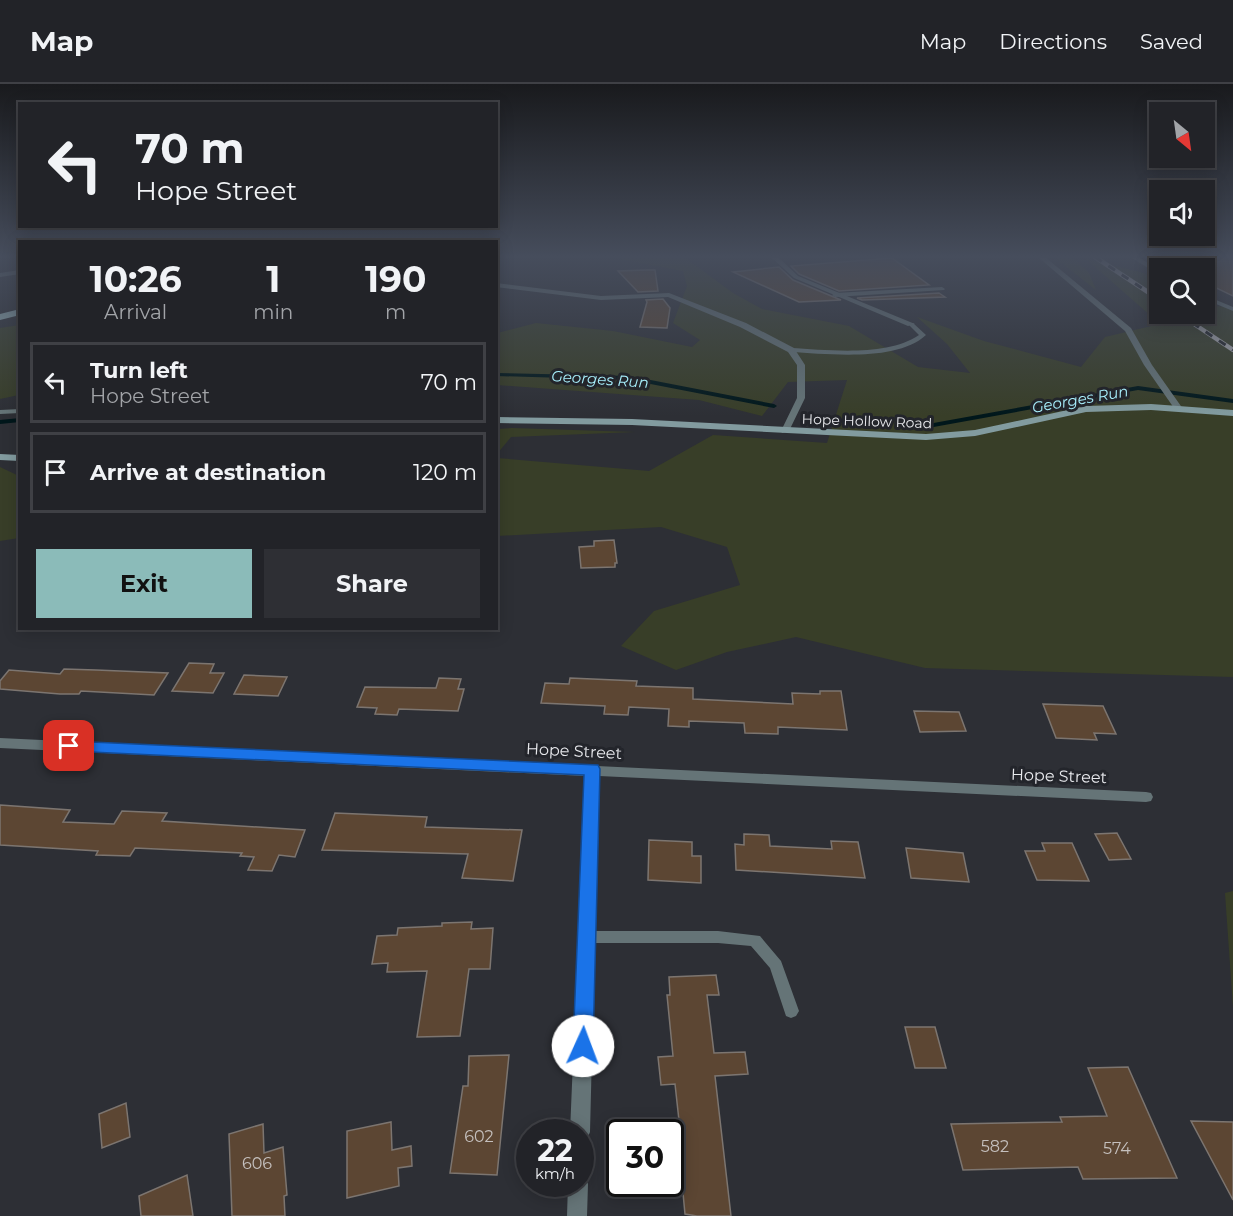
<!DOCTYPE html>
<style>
body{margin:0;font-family:Montserrat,sans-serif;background:#2e2f34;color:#f1f3f6;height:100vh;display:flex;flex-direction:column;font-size:22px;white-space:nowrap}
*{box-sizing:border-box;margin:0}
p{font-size:20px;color:#a2a4a8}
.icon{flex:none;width:33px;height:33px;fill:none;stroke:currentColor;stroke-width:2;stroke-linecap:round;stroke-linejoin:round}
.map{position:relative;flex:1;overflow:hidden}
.sheet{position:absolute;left:18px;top:156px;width:480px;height:390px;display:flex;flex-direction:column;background:#222328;border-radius:0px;box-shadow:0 3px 15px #0003,0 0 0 2px #3f4045}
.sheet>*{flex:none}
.banner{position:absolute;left:18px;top:18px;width:480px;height:126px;border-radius:0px;box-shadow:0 3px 15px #0003,0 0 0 2px #3f4045;background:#222328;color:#f1f3f6;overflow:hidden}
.needle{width:39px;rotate:151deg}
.fabs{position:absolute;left:1149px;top:18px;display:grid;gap:12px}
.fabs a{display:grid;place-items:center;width:66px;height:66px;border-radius:0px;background:#222328;box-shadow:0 3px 15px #0003,0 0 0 2px #3f4045;font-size:30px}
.speed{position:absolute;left:516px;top:1035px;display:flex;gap:12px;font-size:30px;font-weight:700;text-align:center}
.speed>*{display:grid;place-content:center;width:78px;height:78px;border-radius:50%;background:#222328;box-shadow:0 3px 15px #0003,0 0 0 2px #3f4045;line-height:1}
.speed small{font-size:15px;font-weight:400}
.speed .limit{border:3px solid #111;border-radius:9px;background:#fff;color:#111}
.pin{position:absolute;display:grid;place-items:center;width:51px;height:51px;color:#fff;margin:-26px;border-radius:12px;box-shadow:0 3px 9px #0006}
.me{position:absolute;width:66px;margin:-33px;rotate:2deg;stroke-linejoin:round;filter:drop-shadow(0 0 4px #0008)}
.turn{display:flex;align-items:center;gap:21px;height:126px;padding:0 18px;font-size:27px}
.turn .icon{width:78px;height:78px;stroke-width:2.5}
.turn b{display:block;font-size:42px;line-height:51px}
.eta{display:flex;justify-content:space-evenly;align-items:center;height:102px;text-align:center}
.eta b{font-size:36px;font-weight:700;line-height:42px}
.cta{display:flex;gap:12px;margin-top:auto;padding:12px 18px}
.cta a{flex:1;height:69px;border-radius:0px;background:#8bbbb9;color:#111;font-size:24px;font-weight:700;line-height:69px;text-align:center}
.cta a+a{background:#2e2f34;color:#f1f3f6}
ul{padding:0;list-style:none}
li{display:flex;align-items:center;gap:18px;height:81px;margin:0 12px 9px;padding:0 6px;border:3px solid #3f4045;border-radius:0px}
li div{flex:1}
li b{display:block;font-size:22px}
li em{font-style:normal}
header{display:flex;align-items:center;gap:36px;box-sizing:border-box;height:84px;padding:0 30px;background:#222328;border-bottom:2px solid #3f4045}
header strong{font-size:28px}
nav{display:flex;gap:33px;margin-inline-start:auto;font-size:21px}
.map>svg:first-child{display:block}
.green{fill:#383e28}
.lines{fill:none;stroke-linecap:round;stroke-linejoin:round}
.stream{fill:#00171b;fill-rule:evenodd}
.building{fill:#5c4633;stroke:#7c7570;stroke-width:1.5}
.service{fill:#657477;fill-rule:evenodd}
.minor{fill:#657477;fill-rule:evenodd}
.secondary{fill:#829b9f;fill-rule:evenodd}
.primary{fill:#99b9be;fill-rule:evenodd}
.rail-casing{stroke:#a9aaaf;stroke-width:4.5}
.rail{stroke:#23252b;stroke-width:3;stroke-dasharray:8;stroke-linecap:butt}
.route{fill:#1a73e8;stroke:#114b97;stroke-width:1.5}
.labels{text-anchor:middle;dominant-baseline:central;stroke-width:6;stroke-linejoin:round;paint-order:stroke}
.far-street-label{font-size:14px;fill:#e8e9ed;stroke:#23252b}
.far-water-label{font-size:15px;font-style:italic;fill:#a7eefb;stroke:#23252b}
.street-label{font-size:16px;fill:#e8e9ed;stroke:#23252b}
.near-number-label{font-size:16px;fill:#c5c0be}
</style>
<header>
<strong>Map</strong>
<nav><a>Map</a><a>Directions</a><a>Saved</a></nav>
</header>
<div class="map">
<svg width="1233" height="1132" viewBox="0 0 1233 1132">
<rect width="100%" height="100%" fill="#2d2f35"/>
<g class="green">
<polygon points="609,173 684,173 733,209 762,225 849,242 918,283 970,289 947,260 917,233 984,257 1081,283 1105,253 1160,240 1086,175 1144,189 1159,197 1160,230 1204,230 1205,219 1211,222 1233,223 1233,593 925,584 796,553 727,568 676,586 621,562 654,527 740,501 727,463 661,443 497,452 497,374 649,387 713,351 827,359 847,296 788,298 762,332 699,316 497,301 497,249 536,239 613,247 692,263 700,256 673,239 687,202 683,187"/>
<polygon points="1054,173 1072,173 1089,189 1096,206"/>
<polygon points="19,241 19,311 0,315 0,244"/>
<polygon points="512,344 635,348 511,353 497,370 497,345"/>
<polygon points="0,383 19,392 19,454 0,457"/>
<polygon points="1233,807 1233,924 1225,809"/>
</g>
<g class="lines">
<g class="stream">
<polygon points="496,289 630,292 774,320 777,322 774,324 630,296 496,292"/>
<polygon points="1138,302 1233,315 1233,319 1138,306 928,344 925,342 928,340"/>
<polygon points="20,334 20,338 0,340 0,336"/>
</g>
</g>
<g class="building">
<polygon points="1204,173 1233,173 1233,212 1204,198"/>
<polygon points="892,174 929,201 839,207 799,190 791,182"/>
<polygon points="779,183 793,196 841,216 799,218 733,188"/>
<polygon points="647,186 655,186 658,207 638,208 618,187"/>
<polygon points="939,209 945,213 862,216 857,214"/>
<polygon points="663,215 670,224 667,244 640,243 647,218 646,216"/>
<polygon points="614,456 617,479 615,479 615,483 581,484 579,463 594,462 594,457"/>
<polygon points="189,579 214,580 210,589 224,589 213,609 172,607"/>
<polygon points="64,585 96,586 168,589 154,611 81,607 79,610 60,610 0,605 0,597 9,586 60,590"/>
<polygon points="244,591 287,593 278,612 234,610"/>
<polygon points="439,594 461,595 458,605 464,605 458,627 399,625 397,631 375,630 377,624 357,623 365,603 436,604"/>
<polygon points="570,594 637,597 636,602 693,604 693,615 793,620 792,609 820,610 820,607 841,607 847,646 778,643 778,650 745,649 744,639 689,637 689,643 668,642 669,625 629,623 628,631 604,630 605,622 541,619 545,599 569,600"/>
<polygon points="1043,620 1103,622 1116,650 1094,649 1097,656 1056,654"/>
<polygon points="914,627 959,628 966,647 920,648"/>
<polygon points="0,721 70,726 63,738 114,740 122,727 167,729 162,737 305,746 295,773 279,771 272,787 248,786 254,773 240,772 242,769 135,764 130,772 96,771 98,767 0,761"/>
<polygon points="335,729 427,733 425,743 522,746 513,797 462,794 468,770 322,766"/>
<polygon points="1117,749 1131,775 1109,776 1095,750"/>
<polygon points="744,750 769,751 770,762 832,765 831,757 858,758 865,794 736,786 735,760 744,761"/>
<polygon points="649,756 692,758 692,772 701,772 701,799 648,796"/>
<polygon points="1042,759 1072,759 1089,797 1037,796 1025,767 1045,767"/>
<polygon points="906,764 963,769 969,798 911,794"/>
<polygon points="472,838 471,845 493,844 490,885 469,885 460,952 417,953 427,887 387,888 388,879 372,880 377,852 397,851 398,844 442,842 442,839"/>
<polygon points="716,891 719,911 707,911 714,969 745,968 748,990 715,992 731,1132 697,1132 685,1130 683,1109 670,1110 670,1083 681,1083 679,1064 682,1064 675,1000 661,1001 658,973 673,972 667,911 670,911 669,893"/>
<polygon points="905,943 935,943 946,984 915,984"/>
<polygon points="509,971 497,1091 450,1089 463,1002 468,1002 469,972"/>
<polygon points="1128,983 1177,1094 1083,1095 1078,1083 963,1086 951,1040 1062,1038 1060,1033 1107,1032 1088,984"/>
<polygon points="126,1019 130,1053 102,1064 99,1030"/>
<polygon points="1191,1037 1233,1038 1233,1116"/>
<polygon points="391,1038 392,1066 411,1062 412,1082 398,1084 399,1102 347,1114 347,1047"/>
<polygon points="263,1040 264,1069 283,1063 287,1111 284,1112 285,1132 232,1132 229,1050"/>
<polygon points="187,1091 193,1132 141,1132 139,1112"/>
</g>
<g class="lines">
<g class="service">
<polygon points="1130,173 1137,173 1160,186 1160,191"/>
<polygon points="942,203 945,205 944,206 835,213 832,211 835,209"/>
<polygon points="1204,211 1233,223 1233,227 1204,215"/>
<path d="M909 239H913L926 251C897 278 829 270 791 268L788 266 791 264C829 266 887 273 919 251L909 241Z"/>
<polygon points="20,325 20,329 0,330 0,326"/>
<polygon points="586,847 718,847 760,852 781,877 799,927 796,932 791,934 786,932 770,884 751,862 718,859 586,859 581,857 579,853 581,849"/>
</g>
<g class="minor">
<polygon points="771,173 778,173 798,192 915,240 908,242 794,194"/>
<polygon points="1038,173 1045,173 1131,244 1152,281 1183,325 1182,327 1176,327 1144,281 1125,247"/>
<polygon points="20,186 20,190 0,193 0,189"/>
<polygon points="496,199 601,212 669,209 746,239 794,264 805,281 805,314 789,347 782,349 781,347 797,314 797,281 788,268 740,243 668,213 601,216 496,203"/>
<polygon points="0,654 587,682 592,680 597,682 1146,708 1151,709 1153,713 1151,717 1146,718 599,692 590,1048 587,1055 580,1057 580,1048 570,1048 585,692 0,664"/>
<polygon points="580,1091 585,1093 588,1100 587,1132 567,1132 568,1100 580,1100"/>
</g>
<g class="secondary">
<polygon points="1151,320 1233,326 1233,332 1151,326 1086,328 975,352 926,356 632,341 496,339 496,333 632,335 926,350 975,346 1086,322"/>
<polygon points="0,370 20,371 20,377 0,376"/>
</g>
<polygon class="primary" points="20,225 20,231 0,236 0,230"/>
<defs>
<g id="rail">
<polyline points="1095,173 1160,216"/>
<polyline points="1179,230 1233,266"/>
</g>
</defs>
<use href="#rail" class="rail-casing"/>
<use href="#rail" class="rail"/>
</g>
<linearGradient id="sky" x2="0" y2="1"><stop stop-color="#191a1d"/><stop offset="0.52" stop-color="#464d5c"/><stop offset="1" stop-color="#464d5c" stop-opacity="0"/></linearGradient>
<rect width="1233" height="332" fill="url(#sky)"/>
<polygon class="route" points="69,657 598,681 600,685 593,962 590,968 583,971 576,968 573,962 584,691 69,667 64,666 61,662 64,658"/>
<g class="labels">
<g class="far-street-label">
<text transform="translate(867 337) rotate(2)">Hope Hollow Road</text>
</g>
<g class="far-water-label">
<text transform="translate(600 295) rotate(4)">Georges Run</text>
<text transform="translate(1080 315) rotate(-10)">Georges Run</text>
</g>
<g class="street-label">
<text transform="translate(574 667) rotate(3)">Hope Street</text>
<text transform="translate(1059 692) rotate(2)">Hope Street</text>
</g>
<g class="near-number-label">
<text x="479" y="1052">602</text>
<text x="995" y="1062">582</text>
<text x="1117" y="1064">574</text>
<text x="257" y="1079">606</text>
</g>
</g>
</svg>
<div class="fabs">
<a><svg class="needle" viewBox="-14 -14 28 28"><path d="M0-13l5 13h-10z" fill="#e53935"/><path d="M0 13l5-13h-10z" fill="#a2a4a8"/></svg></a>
<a><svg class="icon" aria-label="sound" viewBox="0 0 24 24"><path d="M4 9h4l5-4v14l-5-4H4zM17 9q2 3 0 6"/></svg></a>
<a><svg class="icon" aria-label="search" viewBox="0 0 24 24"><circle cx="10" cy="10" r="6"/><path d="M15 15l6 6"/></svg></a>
</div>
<div class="speed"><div>22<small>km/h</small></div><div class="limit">30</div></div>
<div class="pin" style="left:69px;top:662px;background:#d93025"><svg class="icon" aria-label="arrive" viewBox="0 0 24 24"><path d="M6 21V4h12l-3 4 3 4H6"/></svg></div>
<svg class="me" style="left:583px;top:962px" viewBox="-20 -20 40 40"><circle r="19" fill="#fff"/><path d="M0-13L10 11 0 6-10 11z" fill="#1a73e8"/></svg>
<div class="banner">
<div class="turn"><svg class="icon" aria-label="left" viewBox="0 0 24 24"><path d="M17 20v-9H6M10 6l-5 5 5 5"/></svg><div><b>70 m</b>Hope Street</div></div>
</div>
<section class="sheet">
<div class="eta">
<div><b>10:26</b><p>Arrival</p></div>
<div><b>1</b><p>min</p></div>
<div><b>190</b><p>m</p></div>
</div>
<ul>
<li><svg class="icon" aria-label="left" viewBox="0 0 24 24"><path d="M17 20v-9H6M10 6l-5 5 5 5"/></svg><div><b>Turn left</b><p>Hope Street</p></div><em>70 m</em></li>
<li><svg class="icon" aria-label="arrive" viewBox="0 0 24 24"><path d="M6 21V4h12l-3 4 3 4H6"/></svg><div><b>Arrive at destination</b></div><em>120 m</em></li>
</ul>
<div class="cta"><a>Exit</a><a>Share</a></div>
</section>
</div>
